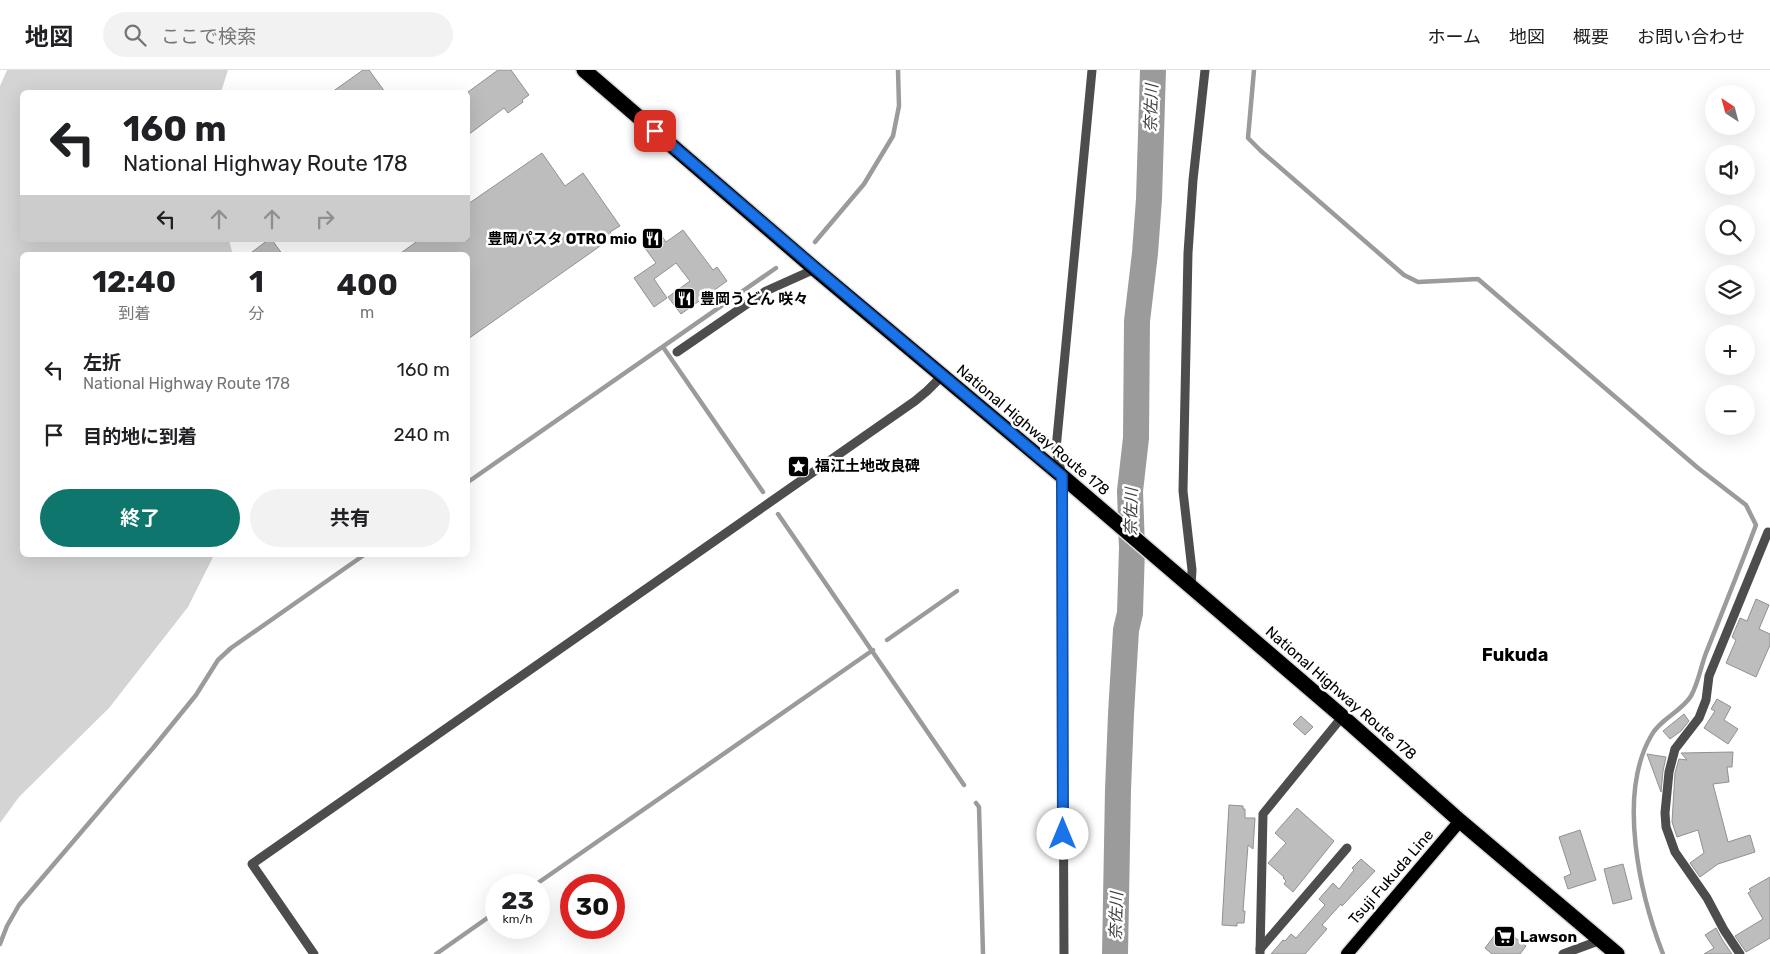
<!DOCTYPE html>
<html lang="ja">
<meta charset="utf-8">
<style>
body{margin:0;font-family:Rubik,"Noto Sans JP",sans-serif;background:#f2f2f2;color:#202124;height:100vh;display:flex;flex-direction:column;font-size:19px;white-space:nowrap}
*{box-sizing:border-box;margin:0}
p{font-size:16px;color:#757577}
.icon{flex:none;width:28px;height:28px;fill:none;stroke:currentColor;stroke-width:2;stroke-linecap:round;stroke-linejoin:round}
.map{position:relative;flex:1;overflow:hidden}
.panel{position:absolute;left:20px;top:182px;width:450px;height:305px;display:flex;flex-direction:column;background:#fff;border-radius:8px;box-shadow:0 5px 20px #0002}
.panel>*{flex:none}
.guide{position:absolute;left:20px;top:20px;width:450px;height:152px;border-radius:8px;box-shadow:0 5px 20px #0002;background:#fff;color:#202124;overflow:hidden}
.needle{width:32px;rotate:324deg}
.tools{position:absolute;left:1705px;top:15px;display:grid;gap:10px}
.tools a{display:grid;place-items:center;width:50px;height:50px;border-radius:50%;background:#fff;box-shadow:0 5px 20px #0002;font-size:25px}
.speed{position:absolute;left:485px;top:804px;display:flex;gap:10px;font-size:25px;font-weight:700;text-align:center}
.speed>*{display:grid;place-content:center;width:65px;height:65px;border-radius:50%;background:#fff;box-shadow:0 5px 20px #0002;line-height:1}
.speed small{font-size:12px;font-weight:400}
.speed .limit{border:8px solid #d22;background:#fff;color:#111}
.pin{position:absolute;display:grid;place-items:center;width:42px;height:42px;color:#fff;margin:-21px;border-radius:10px;box-shadow:0 2px 8px #0006}
.me{position:absolute;width:55px;margin:-28px;rotate:0deg;stroke-linejoin:round;filter:drop-shadow(0 0 4px #0008)}
.turn{display:flex;align-items:center;gap:18px;height:105px;padding:0 20px;font-size:22px}
.turn .icon{width:65px;height:65px;stroke-width:2.5}
.turn b{display:block;font-size:35px;line-height:42px}
.lanes{display:flex;align-items:center;height:48px;padding:0 20px;background:#0003;justify-content:center;gap:25px;direction:ltr}
.lanes .off{opacity:.35}
.eta{display:flex;justify-content:space-evenly;align-items:center;height:85px;text-align:center}
.eta b{font-size:30px;font-weight:700;line-height:35px}
.primary-button{display:flex;gap:10px;margin-top:auto;padding:10px 20px}
.primary-button a{flex:1;height:58px;border-radius:30px;background:#0f766e;color:#fff;font-size:20px;font-weight:700;line-height:58px;text-align:center}
.primary-button a+a{background:#f2f2f2;color:#202124}
ul{padding:0;list-style:none}
li{display:flex;align-items:center;gap:15px;height:65px;padding:0 20px}
li div{flex:1}
li b{display:block;font-size:19px}
li em{font-style:normal}
header{display:flex;align-items:center;gap:30px;box-sizing:border-box;height:70px;padding:0 25px;background:#fff;border-bottom:1px solid #e0e0e0}
header strong{font-size:24px}
nav{display:flex;gap:28px;margin-inline-start:auto;font-size:18px}
.search{width:350px;height:45px;background:#f2f2f2;display:flex;align-items:center;gap:12px;box-sizing:border-box;padding:0 18px;border-radius:28px;color:#757577;font-size:19px}
.map>svg:first-child{display:block}
.green{fill:#d4d4d4}
.lines{fill:none;stroke-linecap:round;stroke-linejoin:round}
.stream{stroke:#9b9b9b;stroke-width:4.5}
.river{stroke:#9b9b9b;stroke-width:26}
.building{fill:#bdbdbd;stroke:#919191}
.major-casing{stroke:#dbdbdb;stroke-width:15}
.highway-casing{stroke:#dbdbdb;stroke-width:18}
.minor{stroke:#4d4d4d;stroke-width:9}
.major{stroke:#000;stroke-width:12}
.highway{stroke:#000;stroke-width:15}
.route-casing{stroke:#114b97;stroke-width:12}
.route{stroke:#1a73e8;stroke-width:9}
.labels{text-anchor:middle;dominant-baseline:central;stroke-width:5;stroke-linejoin:round;paint-order:stroke}
.poi-label{font-size:15px;font-weight:bold;fill:#000;stroke:#fff;text-anchor:start}
.street-label{font-size:15px;fill:#000;stroke:#fff}
.water-label{font-size:16px;font-style:italic;fill:#3c3c3c;stroke:#fff}
.quarter-label{font-size:18px;font-weight:bold;fill:#000;stroke:#fff}
</style>
<header>
<strong>地図</strong>
<div class="search"><svg class="icon" aria-label="search" viewBox="0 0 24 24"><circle cx="10" cy="10" r="6"/><path d="M15 15l6 6"/></svg>ここで検索</div>
<nav><a>ホーム</a><a>地図</a><a>概要</a><a>お問い合わせ</a></nav>
</header>
<div class="map">
<svg width="1770" height="884" viewBox="0 0 1770 884">
<rect width="100%" height="100%" fill="#fff"/>
<polygon class="green" points="7,0 228,0 221,22 22,22 22,170 229,170 233,185 22,185 22,485 214,485 188,537 109,638 19,727 0,753 0,16"/>
<g class="lines">
<g class="stream">
<path d="M1254 0 1248 68 1261 81 1404 205 1418 212 1478 209 1698 398 1746 435 1756 455C1740 498 1723 540 1706 583 1701 596 1698 614 1691 626 1681 642 1660 649 1651 666 1617 725 1640 825 1663 884"/>
<polyline points="815,172 864,114 893,66 899,36 898,0"/>
<polyline points="663,277 763,422"/>
<polyline points="468,412 776,198"/>
<polyline points="778,444 964,715"/>
<polyline points="887,570 957,521"/>
<polyline points="976,733 979,737 983,884"/>
<polyline points="535,815 873,580"/>
<polyline points="0,874 7,856 19,835 153,678 196,625 218,590 231,578 364,485"/>
<polyline points="436,884 496,842"/>
</g>
<polyline class="river" points="1115,884 1118,720 1121,644 1126,560 1130,543 1132,478 1130,421 1136,368 1137,251 1145,183 1149,129 1153,0"/>
</g>
<g class="building">
<polygon points="363,0 369,0 385,22 332,22"/>
<polygon points="498,0 511,0 529,25 522,30 523,32 508,43 504,38 468,65 468,22"/>
<polygon points="542,83 565,116 583,103 620,156 610,162 613,167 468,269 468,185 398,185 419,170 468,170 468,134"/>
<polygon points="657,159 666,172 683,160 713,200 717,197 727,211 681,244 668,227 690,211 676,193 654,209 667,228 654,237 634,208 656,193 645,178 649,175 644,168"/>
<polygon points="268,170 272,170 283,185 248,185"/>
<polygon points="1756,529 1769,535 1759,559 1770,564 1770,575 1756,607 1726,593 1736,570 1732,567 1740,548 1747,551"/>
<polygon points="1717,629 1731,637 1724,650 1738,659 1728,674 1704,658 1715,641 1711,639"/>
<polygon points="1684,644 1689,651 1681,661 1670,669 1663,661"/>
<polygon points="1301,646 1313,657 1305,665 1293,654"/>
<polygon points="1733,682 1732,697 1727,697 1729,712 1713,714 1728,772 1750,765 1755,782 1718,794 1700,807 1690,793 1704,783 1698,760 1677,767 1672,752 1675,703 1679,689 1687,690 1681,683"/>
<polygon points="1647,684 1666,687 1663,701 1661,722"/>
<polygon points="1229,735 1243,736 1243,739 1245,739 1245,748 1255,748 1253,779 1248,775 1243,841 1245,841 1244,853 1237,853 1237,856 1222,855"/>
<polygon points="1297,738 1334,771 1293,822 1284,814 1286,811 1283,808 1284,807 1268,793 1286,773 1275,763"/>
<polygon points="1580,760 1596,810 1568,819 1564,807 1571,804 1559,767"/>
<polygon points="1361,789 1375,801 1342,836 1341,834 1322,855 1327,859 1305,884 1271,884 1283,870 1285,871 1291,864 1296,868 1325,835 1319,829 1333,813 1339,819 1354,800 1352,798"/>
<polygon points="1623,794 1632,829 1613,834 1604,799"/>
<polygon points="1770,807 1770,868 1746,882 1735,866 1763,849 1748,823 1751,821 1749,819"/>
<polygon points="1501,857 1526,876 1520,884 1492,884 1485,878"/>
<polygon points="1716,858 1723,871 1732,884 1704,884 1714,878 1705,865"/>
</g>
<g class="lines">
<defs>
<polyline id="major" points="1347,884 1460,751"/>
<polyline id="highway" points="584,0 815,199 1062,406 1344,648 1460,751 1617,884"/>
</defs>
<use href="#major" class="major-casing"/>
<use href="#highway" class="highway-casing"/>
<g class="minor">
<polyline points="677,282 766,221 815,199"/>
<polyline points="1191,517 1192,500 1183,421 1188,183 1193,110 1205,0"/>
<polyline points="1260,879 1347,778"/>
<polyline points="314,884 252,794 915,331 927,321 942,306"/>
<polyline points="1064,884 1062,406 1056,379 1092,0"/>
<polyline points="1260,884 1263,744 1342,647"/>
<polyline points="1563,884 1601,870"/>
<polyline points="1740,884 1724,860 1707,828 1675,782 1666,757 1665,743 1669,702 1675,679 1699,648 1706,630 1709,606 1768,462"/>
</g>
<use href="#major" class="major"/>
<use href="#highway" class="highway"/>
</g>
<g class="lines">
<defs>
<polyline id="route" points="655,61 816,199 1062,406 1063,764"/>
</defs>
<use href="#route" class="route-casing"/>
<use href="#route" class="route"/>
</g>
<defs>
<symbol id="restaurant-square" viewBox="-11 -11 22 22"><rect x="-9" y="-9" width="18" height="18" rx="4" fill="#000" stroke="#fff"/><path d="M-5-6h1v4h1v-4h1v4h1v-4h1v5L-1.5 .5V6h-2V.5L-5-1ZM5-6V6H3V1.5H1.5Q1.5-4 5-6Z" fill="#fff"/></symbol>
<symbol id="sight-square" viewBox="-11 -11 22 22"><rect x="-9" y="-9" width="18" height="18" rx="4" fill="#000" stroke="#fff"/><path d="M0-6L1.8-2.2L6-1.7L2.9 1.2L3.7 5.4L0 3.3L-3.7 5.4L-2.9 1.2L-6-1.7L-1.8-2.2Z" fill="#fff"/></symbol>
<symbol id="supermarket-square" viewBox="-11 -11 22 22"><rect x="-9" y="-9" width="18" height="18" rx="4" fill="#000" stroke="#fff"/><path d="M-6-5.5h2.5l.6 2H6L4.5 2H-2.5L-4.4-4H-6ZM-1.5 3.2a1.3 1.3 0 1 0 .1 0ZM3 3.2a1.3 1.3 0 1 0 .1 0Z" fill="#fff"/></symbol>
</defs>
<g fill-rule="evenodd">
<use href="#restaurant-square" x="640" y="156" width="25" height="25"/>
<use href="#restaurant-square" x="672" y="216" width="25" height="25"/>
<use href="#sight-square" x="786" y="384" width="25" height="25"/>
<use href="#supermarket-square" x="1492" y="854" width="25" height="25"/>
</g>
<g class="labels">
<g class="poi-label">
<text x="637" y="169" text-anchor="end">豊岡パスタ OTRO mio</text>
<text x="700" y="229">豊岡うどん 咲々</text>
<text x="815" y="396">福江土地改良碑</text>
<text x="1520" y="867">Lawson</text>
</g>
<g class="street-label">
<text transform="translate(1033 360) rotate(40)">National Highway Route 178</text>
<text transform="translate(1341 623) rotate(41)">National Highway Route 178</text>
<text transform="translate(1391 807) rotate(-49)">Tsuji Fukuda Line</text>
</g>
<g class="water-label">
<text transform="translate(1151 38) rotate(-88)">奈佐川</text>
<text transform="translate(1131 442) rotate(-89)">奈佐川</text>
<text transform="translate(1116 846) rotate(-88)">奈佐川</text>
</g>
<g class="quarter-label">
<text x="1515" y="585">Fukuda</text>
</g>
</g>
</svg>
<div class="tools">
<a><svg class="needle" viewBox="-14 -14 28 28"><path d="M0-13l5 13h-10z" fill="#e53935"/><path d="M0 13l5-13h-10z" fill="#757577"/></svg></a>
<a><svg class="icon" aria-label="sound" viewBox="0 0 24 24"><path d="M4 9h4l5-4v14l-5-4H4zM17 9q2 3 0 6"/></svg></a>
<a><svg class="icon" aria-label="search" viewBox="0 0 24 24"><circle cx="10" cy="10" r="6"/><path d="M15 15l6 6"/></svg></a>
<a><svg class="icon" aria-label="layers" viewBox="0 0 24 24"><path d="M12 4l9 5-9 5-9-5zM3 14l9 5 9-5"/></svg></a>
<a>+</a>
<a>−</a>
</div>
<div class="speed"><div>23<small>km/h</small></div><div class="limit">30</div></div>
<div class="pin" style="left:655px;top:61px;background:#d93025"><svg class="icon" aria-label="arrive" viewBox="0 0 24 24"><path d="M6 21V4h12l-3 4 3 4H6"/></svg></div>
<svg class="me" style="left:1063px;top:764px" viewBox="-20 -20 40 40"><circle r="19" fill="#fff"/><path d="M0-13L10 11 0 6-10 11z" fill="#1a73e8"/></svg>
<div class="guide">
<div class="turn"><svg class="icon" aria-label="left" viewBox="0 0 24 24"><path d="M17 20v-9H6M10 6l-5 5 5 5"/></svg><div><b>160 m</b>National Highway Route 178</div></div>
<div class="lanes"><svg class="icon" aria-label="left" viewBox="0 0 24 24"><path d="M17 20v-9H6M10 6l-5 5 5 5"/></svg><svg class="icon off" aria-label="ahead" viewBox="0 0 24 24"><path d="M12 20V5M6 11l6-6 6 6"/></svg><svg class="icon off" aria-label="ahead" viewBox="0 0 24 24"><path d="M12 20V5M6 11l6-6 6 6"/></svg><svg class="icon off" aria-label="right" viewBox="0 0 24 24"><path d="M7 20v-9h11M14 6l5 5-5 5"/></svg></div>
</div>
<section class="panel">
<div class="eta">
<div><b>12:40</b><p>到着</p></div>
<div><b>1</b><p>分</p></div>
<div><b>400</b><p>m</p></div>
</div>
<ul>
<li><svg class="icon" aria-label="left" viewBox="0 0 24 24"><path d="M17 20v-9H6M10 6l-5 5 5 5"/></svg><div><b>左折</b><p>National Highway Route 178</p></div><em>160 m</em></li>
<li><svg class="icon" aria-label="arrive" viewBox="0 0 24 24"><path d="M6 21V4h12l-3 4 3 4H6"/></svg><div><b>目的地に到着</b></div><em>240 m</em></li>
</ul>
<div class="primary-button"><a>終了</a><a>共有</a></div>
</section>
</div>
